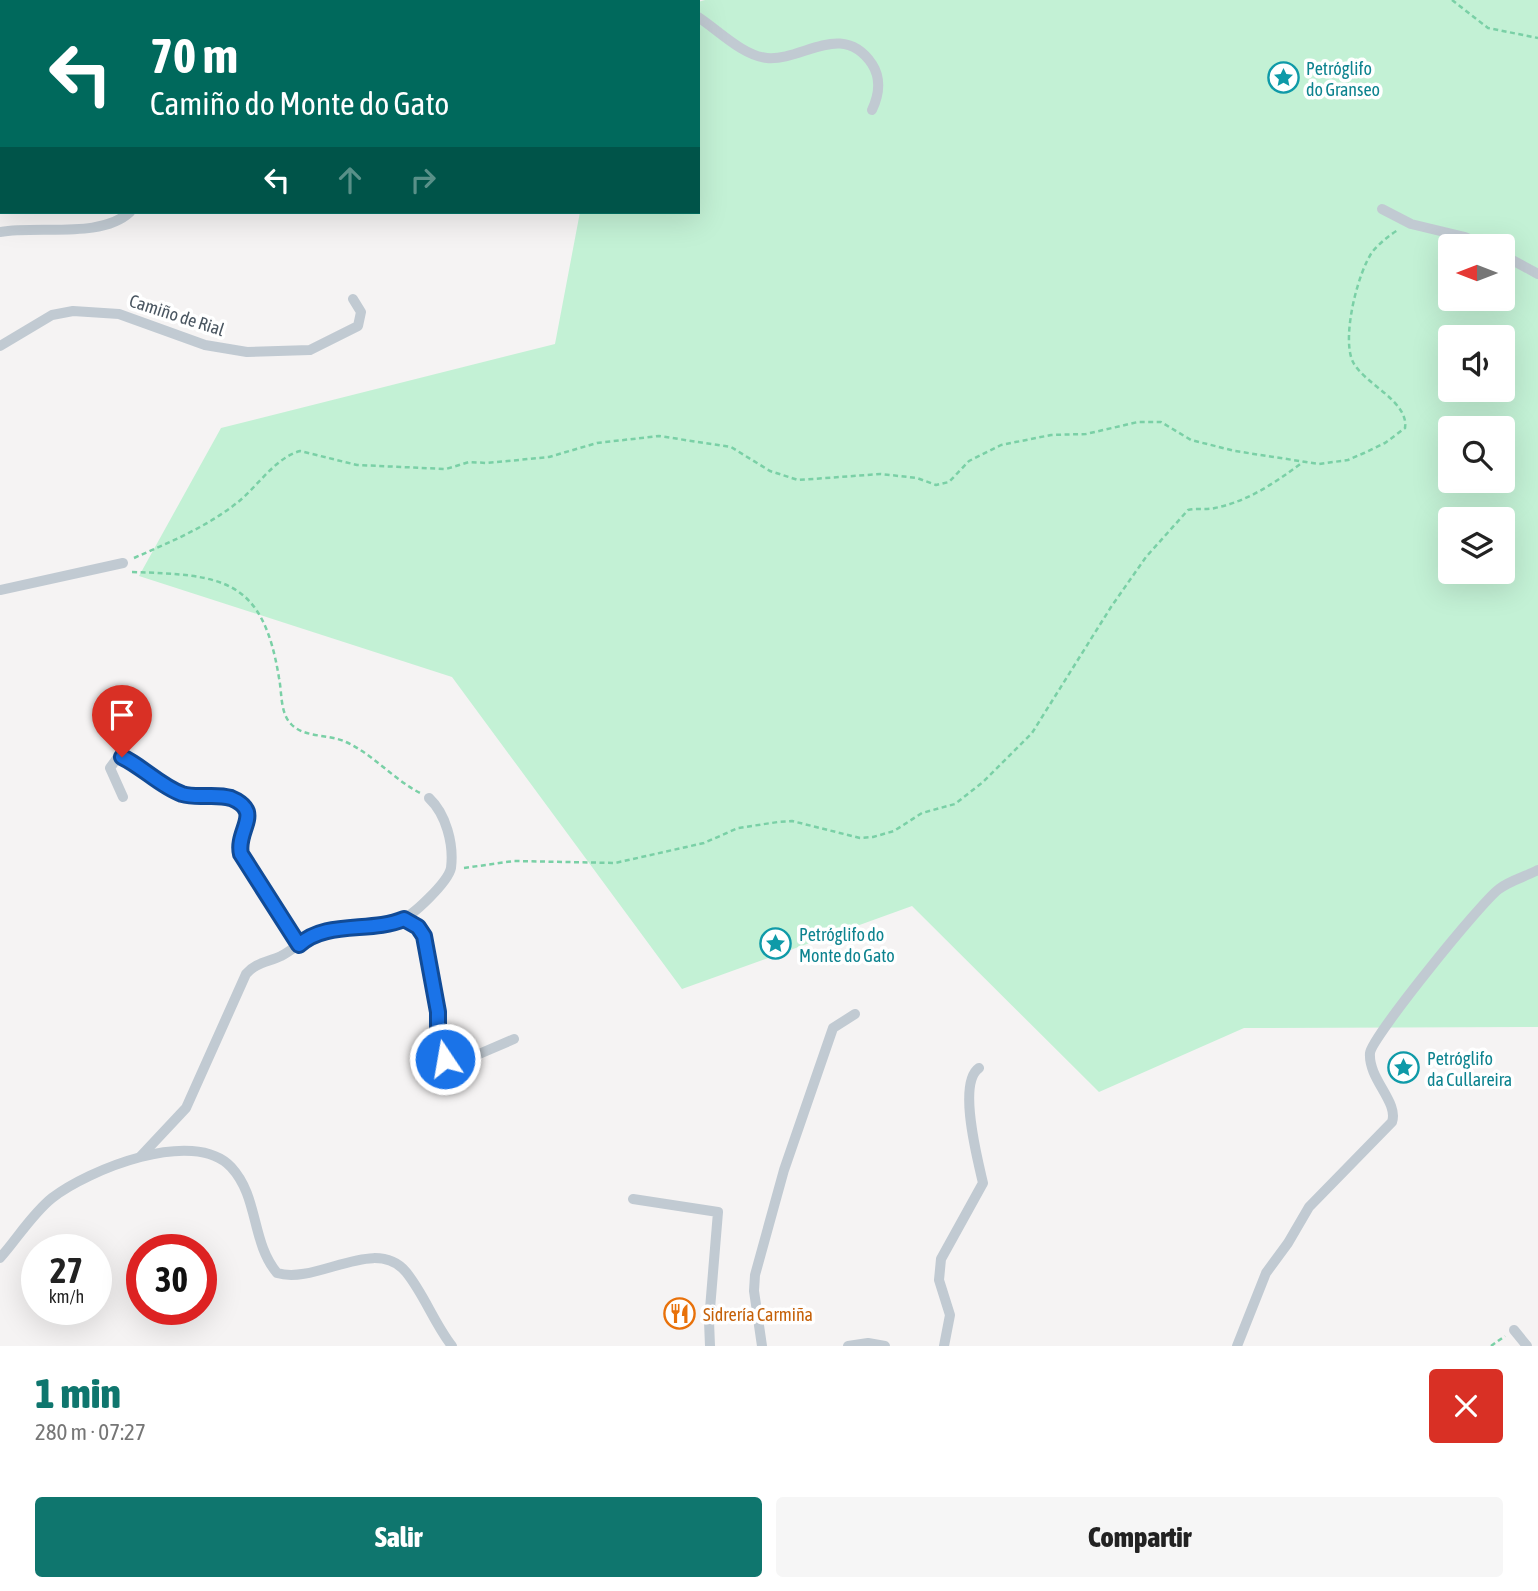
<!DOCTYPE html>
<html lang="es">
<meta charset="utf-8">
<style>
body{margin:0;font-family:"Asap Condensed",sans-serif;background:#f6f6f6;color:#222;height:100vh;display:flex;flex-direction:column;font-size:26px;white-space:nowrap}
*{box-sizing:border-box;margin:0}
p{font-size:23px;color:#767676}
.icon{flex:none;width:38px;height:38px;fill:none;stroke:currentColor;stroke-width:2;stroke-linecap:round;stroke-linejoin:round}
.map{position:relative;height:1346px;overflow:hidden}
.drawer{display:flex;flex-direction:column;background:#fff;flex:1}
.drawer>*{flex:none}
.hud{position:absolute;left:0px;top:0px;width:700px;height:214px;box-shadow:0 7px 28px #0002;background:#00695c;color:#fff;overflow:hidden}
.needle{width:46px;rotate:270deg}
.buttons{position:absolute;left:1438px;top:234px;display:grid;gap:14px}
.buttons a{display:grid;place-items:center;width:77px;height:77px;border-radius:7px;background:#fff;box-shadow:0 7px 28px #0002;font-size:35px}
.speed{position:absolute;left:21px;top:1234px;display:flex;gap:14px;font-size:35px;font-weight:700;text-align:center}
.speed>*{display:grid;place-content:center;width:91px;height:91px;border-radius:50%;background:#fff;box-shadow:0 7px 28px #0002;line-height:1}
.speed small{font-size:18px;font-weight:400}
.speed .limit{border:10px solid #d22;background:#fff;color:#111}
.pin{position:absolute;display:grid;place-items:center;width:60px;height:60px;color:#fff;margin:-72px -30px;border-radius:50% 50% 50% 0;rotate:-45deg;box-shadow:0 0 7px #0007}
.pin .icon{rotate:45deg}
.me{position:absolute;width:77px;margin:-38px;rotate:348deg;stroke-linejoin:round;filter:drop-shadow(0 0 5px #0008)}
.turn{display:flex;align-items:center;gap:24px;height:147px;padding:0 35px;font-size:32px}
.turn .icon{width:91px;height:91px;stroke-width:2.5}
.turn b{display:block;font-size:49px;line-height:60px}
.lanes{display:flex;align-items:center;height:66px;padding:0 35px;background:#0003;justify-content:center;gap:35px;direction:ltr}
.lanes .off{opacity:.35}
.round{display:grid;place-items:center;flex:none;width:74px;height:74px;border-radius:7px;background:#f6f6f6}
.headline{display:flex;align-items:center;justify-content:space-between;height:119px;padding:0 35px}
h1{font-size:42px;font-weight:800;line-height:52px;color:#0f766e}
.action{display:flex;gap:14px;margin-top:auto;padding:14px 35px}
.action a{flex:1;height:80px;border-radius:7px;background:#0f766e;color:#fff;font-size:28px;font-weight:800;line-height:80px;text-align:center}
.action a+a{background:#f6f6f6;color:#222}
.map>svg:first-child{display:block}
.green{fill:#c3f1d5;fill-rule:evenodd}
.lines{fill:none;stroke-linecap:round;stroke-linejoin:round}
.path{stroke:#7ad0a6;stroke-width:2.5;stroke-dasharray:5 3.5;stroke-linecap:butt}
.street{stroke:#c1cad2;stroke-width:10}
.route-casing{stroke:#114b97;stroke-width:18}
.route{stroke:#1a73e8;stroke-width:12}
.labels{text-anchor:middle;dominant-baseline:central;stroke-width:7;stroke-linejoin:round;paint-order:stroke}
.culture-label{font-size:18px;fill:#0d838f;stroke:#fff;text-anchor:start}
.street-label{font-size:18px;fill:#4a5661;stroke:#fff}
.food-label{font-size:18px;fill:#c56008;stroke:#fff;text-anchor:start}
</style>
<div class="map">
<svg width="1538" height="1346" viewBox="0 0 1538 1346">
<rect width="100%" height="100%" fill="#f5f3f3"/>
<path class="green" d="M705 0H1538V1027L1244 1028 1099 1092 912 906 682 989 452 677 139 576 221 428 555 344 580 212H698V2ZM1451 247H1503V299H1451ZM1451 338H1503V390H1451ZM1451 429H1503V481H1451ZM1451 520H1503V572H1451Z"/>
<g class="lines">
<g class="path">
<polyline points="1452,0 1488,28 1538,38"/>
<polyline points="444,2 445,0"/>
<path d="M134 558C170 542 207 527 238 502 258 486 275 458 300 451L357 465 446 469 469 462 487 463 549 457 597 443 659 436 731 447 770 471 798 480 881 474 917 478 936 485 949 482 969 461 1001 445 1051 435 1086 434 1138 422H1161L1191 440 1235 451 1319 464 1348 460 1364 453 1385 443 1405 428C1409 401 1364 384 1353 362 1341 338 1358 271 1373 251 1380 243 1388 236 1398 230"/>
<path d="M132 572C223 575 263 578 279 678 282 692 280 713 291 724 304 738 329 734 346 742 374 755 393 779 420 793"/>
<path d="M464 868 514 861 615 863 704 843 738 828 778 822 792 821 860 838 873 837 894 831 922 813 955 804 983 782 1032 733 1111 607 1146 557 1188 510C1197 508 1206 510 1215 508 1249 501 1276 482 1303 462"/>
<polyline points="1491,1346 1505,1336"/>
</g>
<g class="street">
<polyline points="259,0 261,2"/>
<polyline points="672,0 674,2"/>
<polyline points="597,2 599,0"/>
<path d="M698 17C718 30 743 56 767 58 803 61 842 20 872 64 881 78 879 95 872 110"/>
<polyline points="1382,209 1411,224 1465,237 1489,247"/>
<path d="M0 232C39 225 101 239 130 212"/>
<polyline points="1503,255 1538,274"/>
<polyline points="0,346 52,315 73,311 119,314 205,345 247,352 310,350 358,326 361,312 353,299"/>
<polyline points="0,590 123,563"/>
<path d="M123 797 110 768 118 757C142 760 160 787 183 794 203 800 228 787 244 807 251 815 238 840 241 854L299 945"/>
<polyline points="404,919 418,927 424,936 438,1012 438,1035 445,1059 458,1063 514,1039"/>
<path d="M141 1156 186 1108 246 974C255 963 268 962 281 956 295 949 305 937 320 932 345 929 375 930 399 921 413 916 448 882 451 868 454 844 446 814 429 798"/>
<polyline points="633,1199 718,1212 709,1321 710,1346"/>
<path d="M0 1258C17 1239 32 1214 52 1198 88 1170 193 1127 231 1167 259 1197 251 1242 277 1273 317 1285 375 1235 406 1272 424 1294 434 1323 452 1346"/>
<polyline points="1514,1330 1527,1346"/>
<polyline points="762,1346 754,1291 755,1275 784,1170 833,1028 855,1014"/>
<polyline points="848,1346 868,1343 885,1346"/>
<path d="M944 1346 950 1315 939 1280 941 1259 983 1183C978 1161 957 1083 979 1068"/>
<path d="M1237 1346 1266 1273 1288 1243 1309 1207 1392 1122C1399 1102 1368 1079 1370 1053 1371 1038 1482 901 1499 889 1511 880 1525 877 1538 870"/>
</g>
</g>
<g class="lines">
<defs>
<path id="route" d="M122 757C143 767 160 786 182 794 198 799 214 793 231 798 236 800 245 805 247 812 250 823 237 838 241 854L299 945C326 920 371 933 404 919L418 927 424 936 438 1012V1035L445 1059"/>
</defs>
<use href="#route" class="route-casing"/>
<use href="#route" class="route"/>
</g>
<defs>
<symbol id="sight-ring" viewBox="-11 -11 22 22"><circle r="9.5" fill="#fff" stroke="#0f9aa8" stroke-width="1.5"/><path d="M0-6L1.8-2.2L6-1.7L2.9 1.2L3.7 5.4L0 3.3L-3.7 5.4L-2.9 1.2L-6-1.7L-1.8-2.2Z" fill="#0f9aa8"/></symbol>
<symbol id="restaurant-ring" viewBox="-11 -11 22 22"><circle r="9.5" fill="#fff" stroke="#e8710a" stroke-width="1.5"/><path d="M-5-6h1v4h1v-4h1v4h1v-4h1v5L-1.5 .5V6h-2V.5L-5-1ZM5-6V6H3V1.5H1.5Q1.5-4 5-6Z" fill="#e8710a"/></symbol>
</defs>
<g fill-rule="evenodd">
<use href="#sight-ring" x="1266" y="60" width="35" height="35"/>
<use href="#sight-ring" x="758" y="926" width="35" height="35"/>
<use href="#sight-ring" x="1386" y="1050" width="35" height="35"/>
<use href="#restaurant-ring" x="662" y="1296" width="35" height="35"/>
</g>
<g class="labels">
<g class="culture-label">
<text x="1306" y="68">Petróglifo<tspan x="1306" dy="21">do Granseo</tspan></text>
<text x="799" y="934">Petróglifo do<tspan x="799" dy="21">Monte do Gato</tspan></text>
<text x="1427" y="1058">Petróglifo<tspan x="1427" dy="21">da Cullareira</tspan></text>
</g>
<g class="street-label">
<text transform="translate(177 315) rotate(18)">Camiño de Rial</text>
</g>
<g class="food-label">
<text x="703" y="1314">Sidrería Carmiña</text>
</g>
</g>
</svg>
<div class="buttons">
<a><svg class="needle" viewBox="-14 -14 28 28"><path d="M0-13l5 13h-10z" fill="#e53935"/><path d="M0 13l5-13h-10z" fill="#767676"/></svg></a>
<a><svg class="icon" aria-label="sound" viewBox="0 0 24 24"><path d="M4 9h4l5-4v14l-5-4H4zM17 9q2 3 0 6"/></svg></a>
<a><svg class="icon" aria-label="search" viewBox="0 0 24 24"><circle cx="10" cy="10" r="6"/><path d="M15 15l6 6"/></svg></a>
<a><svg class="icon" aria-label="layers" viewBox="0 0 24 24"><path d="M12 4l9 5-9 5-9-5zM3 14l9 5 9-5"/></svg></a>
</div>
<div class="speed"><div>27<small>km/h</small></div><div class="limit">30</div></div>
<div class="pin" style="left:122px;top:757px;background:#d93025"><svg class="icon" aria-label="arrive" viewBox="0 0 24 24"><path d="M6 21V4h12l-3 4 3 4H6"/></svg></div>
<svg class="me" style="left:445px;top:1059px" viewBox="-20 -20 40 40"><circle r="17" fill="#1a73e8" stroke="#fff" stroke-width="3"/><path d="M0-11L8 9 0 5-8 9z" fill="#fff"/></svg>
<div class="hud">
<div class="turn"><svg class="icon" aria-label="left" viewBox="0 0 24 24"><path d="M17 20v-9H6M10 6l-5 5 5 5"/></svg><div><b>70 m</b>Camiño do Monte do Gato</div></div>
<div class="lanes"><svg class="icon" aria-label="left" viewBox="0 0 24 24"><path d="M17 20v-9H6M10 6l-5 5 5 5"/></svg><svg class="icon off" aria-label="ahead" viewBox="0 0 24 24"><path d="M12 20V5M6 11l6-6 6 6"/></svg><svg class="icon off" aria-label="right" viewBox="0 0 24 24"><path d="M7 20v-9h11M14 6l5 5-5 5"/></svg></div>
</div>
</div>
<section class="drawer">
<div class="headline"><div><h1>1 min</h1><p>280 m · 07:27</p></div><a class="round" style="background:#d93025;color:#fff"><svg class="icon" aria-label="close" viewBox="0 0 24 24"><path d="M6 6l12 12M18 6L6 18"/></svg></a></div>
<div class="action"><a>Salir</a><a>Compartir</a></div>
</section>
